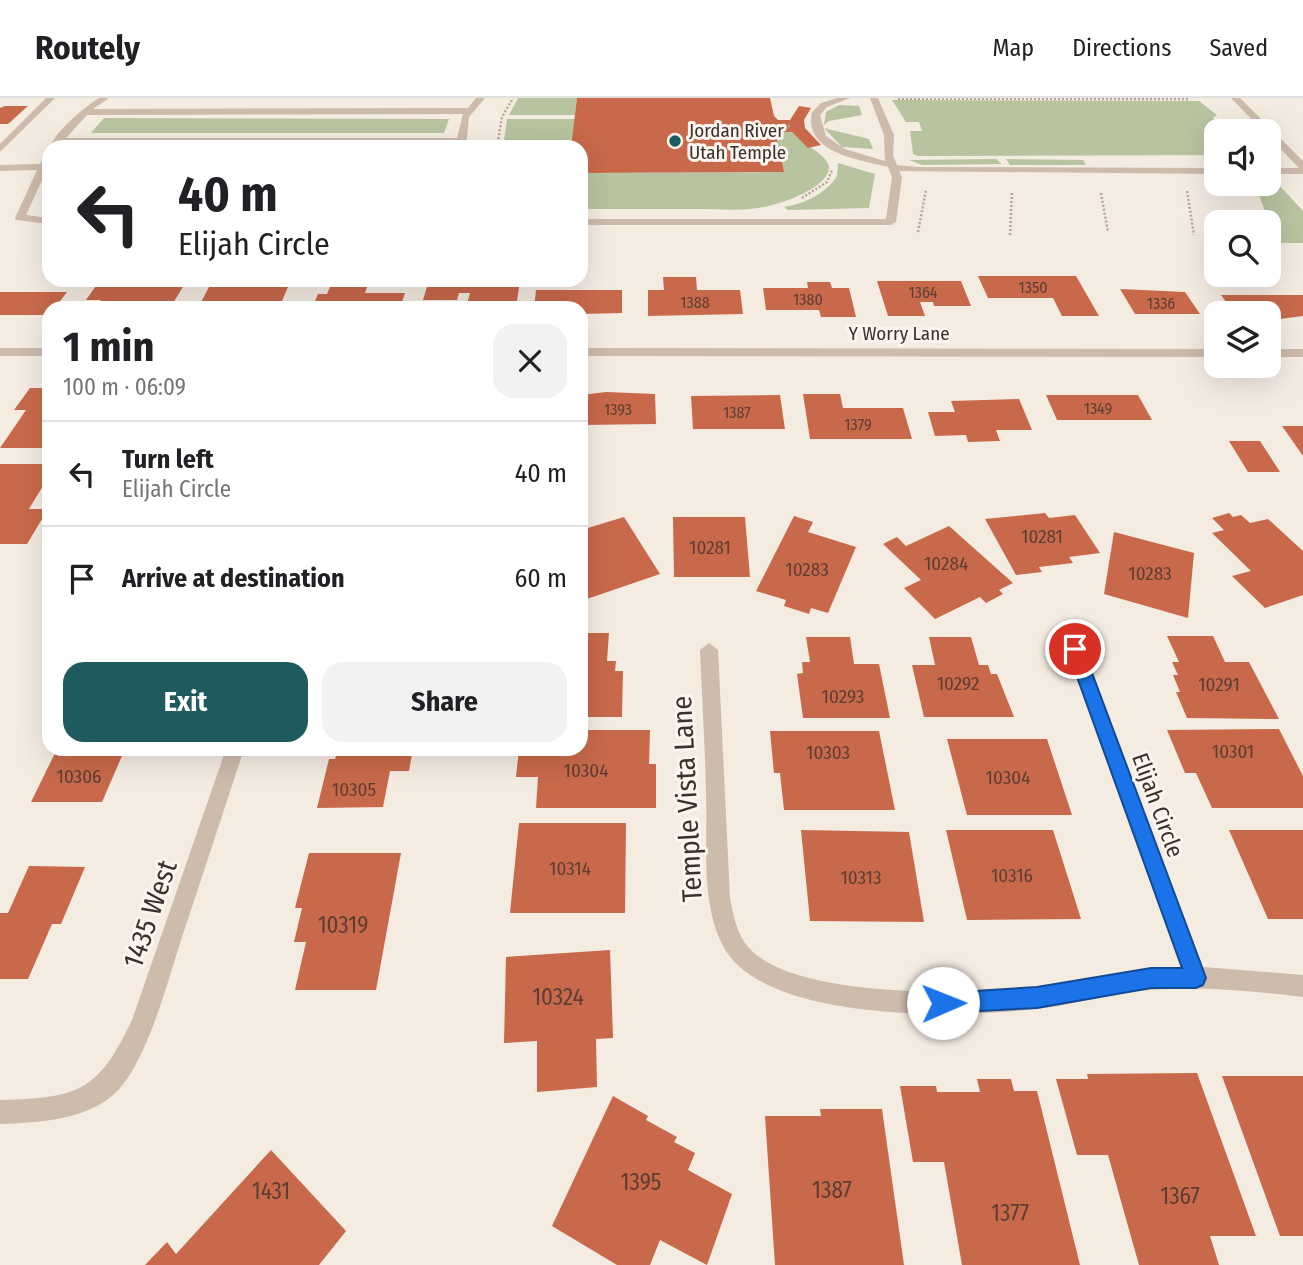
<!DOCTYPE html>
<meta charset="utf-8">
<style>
body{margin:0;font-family:"Fira Sans Condensed",sans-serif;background:#f2f2f2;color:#202124;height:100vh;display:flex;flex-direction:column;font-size:26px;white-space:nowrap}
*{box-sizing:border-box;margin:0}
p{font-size:23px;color:#757577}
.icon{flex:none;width:38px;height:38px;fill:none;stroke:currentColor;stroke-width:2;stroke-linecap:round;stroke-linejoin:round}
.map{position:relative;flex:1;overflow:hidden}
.panel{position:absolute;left:42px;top:203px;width:546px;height:455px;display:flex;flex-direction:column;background:#fff;border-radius:21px;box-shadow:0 7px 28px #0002}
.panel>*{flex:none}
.banner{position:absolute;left:42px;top:42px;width:546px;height:147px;border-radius:21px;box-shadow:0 7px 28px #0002;background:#fff;color:#202124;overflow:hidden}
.controls{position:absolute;left:1204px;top:21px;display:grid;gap:14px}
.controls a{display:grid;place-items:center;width:77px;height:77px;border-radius:14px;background:#fff;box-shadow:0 7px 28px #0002;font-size:35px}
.pin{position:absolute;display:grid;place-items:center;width:60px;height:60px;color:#fff;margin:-30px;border:4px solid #fff;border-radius:50%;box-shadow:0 2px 7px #0007}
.me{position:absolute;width:77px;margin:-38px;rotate:89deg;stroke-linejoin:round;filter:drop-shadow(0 0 5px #0008)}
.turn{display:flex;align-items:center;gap:24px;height:147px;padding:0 21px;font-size:32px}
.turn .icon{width:91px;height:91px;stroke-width:2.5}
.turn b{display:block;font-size:49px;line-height:60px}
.round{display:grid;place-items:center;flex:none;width:74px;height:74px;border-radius:21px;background:#f2f2f2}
.headline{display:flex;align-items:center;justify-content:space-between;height:119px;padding:0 21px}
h1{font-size:42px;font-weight:700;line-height:52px}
.primary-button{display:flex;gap:14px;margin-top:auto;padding:14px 21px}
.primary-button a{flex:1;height:80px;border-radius:21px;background:#1f5a5e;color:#fff;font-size:28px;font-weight:700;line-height:80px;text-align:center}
.primary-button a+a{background:#f2f2f2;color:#202124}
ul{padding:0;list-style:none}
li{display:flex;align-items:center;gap:21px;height:105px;padding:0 21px;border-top:2px solid #e0e0e0}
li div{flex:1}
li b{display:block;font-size:26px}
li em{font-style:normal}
header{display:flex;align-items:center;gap:42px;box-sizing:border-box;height:98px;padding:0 35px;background:#fff;border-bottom:2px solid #e0e0e0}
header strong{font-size:33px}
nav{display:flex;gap:38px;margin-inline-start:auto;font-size:24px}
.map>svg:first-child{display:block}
.green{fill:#b8c4a0}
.building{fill:#c8694b}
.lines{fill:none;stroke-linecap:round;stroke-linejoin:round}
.path{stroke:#b9a596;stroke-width:2.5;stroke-dasharray:2 2;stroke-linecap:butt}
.minor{fill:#cdbbac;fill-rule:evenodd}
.route{fill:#1a73e8;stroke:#114b97;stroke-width:2}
.poi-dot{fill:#1f5a5e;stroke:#fbf5ee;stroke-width:2.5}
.labels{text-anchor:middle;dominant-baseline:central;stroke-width:6;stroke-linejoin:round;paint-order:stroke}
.far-number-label{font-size:16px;fill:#5e3e33}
.far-poi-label{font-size:19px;fill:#3b302b;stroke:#fbf5ee;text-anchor:start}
.far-street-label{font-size:19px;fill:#3b302b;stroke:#fbf5ee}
.number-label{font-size:19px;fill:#5e3e33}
.street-label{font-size:23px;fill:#3b302b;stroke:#fbf5ee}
.near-number-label{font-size:23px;fill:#5e3e33}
.near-street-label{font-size:28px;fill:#3b302b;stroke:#fbf5ee}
</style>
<header>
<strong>Routely</strong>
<nav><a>Map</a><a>Directions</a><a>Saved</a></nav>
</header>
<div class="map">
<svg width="1303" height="1167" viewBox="0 0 1303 1167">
<rect width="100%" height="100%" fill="#f4ebe1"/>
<g class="green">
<polygon points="518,0 577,0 575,17 509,17"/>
<polygon points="892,2 1199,3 1217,17 1213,20 1225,33 1216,33 1216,57 918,58 913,56 910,33 922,33 919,24 906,24"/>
<polygon points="839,7 859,8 862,17 829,23 824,27 826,14"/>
<polygon points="104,20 449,21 444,35 91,35"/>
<polygon points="507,21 575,21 571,49 503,49"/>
<polygon points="824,30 869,41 873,51 842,49"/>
<path d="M781 34H792C801 45 828 57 829 69 829 91 776 108 758 110 739 113 718 111 699 111 660 111 620 111 581 111V75L783 74 776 37H781Z"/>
<polygon points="996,61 1002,66 922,67 909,62"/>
<polygon points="1006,61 1083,62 1086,67 1010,67"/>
<path d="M838 65 875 76 869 110 788 112 784 109C804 106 827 95 837 78Z"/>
<polygon points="1269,84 1278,86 1303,113 1303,145 1277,145 1256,89 1238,86"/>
</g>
<g class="building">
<polygon points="577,0 770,0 774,18 778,22 790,22 799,8 811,10 804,22 805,30 821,47 808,50 792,34 781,34 782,37 776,37 784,74 581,75 581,49 571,49"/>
<polygon points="5,8 28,8 8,26 0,26 0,10"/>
<polygon points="978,178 1076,178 1099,218 1062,218 1053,200 988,200"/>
<polygon points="663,179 696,179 697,192 740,192 743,216 648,218 648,192 664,192"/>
<polygon points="100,182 132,184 186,184 170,210 95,210 101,202 86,202"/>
<polygon points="429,182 520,182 516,210 466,210 470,195 459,195 457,202 423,202"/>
<polygon points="877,183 961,183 971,208 934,208 933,204 920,204 925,218 888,218"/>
<polygon points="807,184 830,184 832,190 849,190 856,219 821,219 819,212 766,212 763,190 808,190"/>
<polygon points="209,189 288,189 279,210 198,210"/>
<polygon points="330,189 367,189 365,195 405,195 400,210 312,210 318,196 327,196"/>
<polygon points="1120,191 1185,194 1200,216 1135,216"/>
<polygon points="536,192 622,192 622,215 581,216 581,210 534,210"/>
<polygon points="0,194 67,194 55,210 49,210 49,217 0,217"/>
<polygon points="1221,197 1303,197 1303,218 1272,222 1269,215 1234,215"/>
<polygon points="30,290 49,290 49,350 0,350 26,312 14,312"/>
<polygon points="606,294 655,296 656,326 581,327 581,297"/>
<polygon points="803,296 840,296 843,310 903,310 912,341 810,341"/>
<polygon points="780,297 785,331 693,331 691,298"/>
<polygon points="1046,297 1138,297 1152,322 1057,322"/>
<polygon points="1019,301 1032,332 996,332 1000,343 968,344 966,337 935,338 928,314 955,314 951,303"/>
<polygon points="1282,328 1303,328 1303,358"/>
<polygon points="1229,343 1260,343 1280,374 1248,374"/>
<polygon points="0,366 49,366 49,378 29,411 48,411 27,446 0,446"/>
<polygon points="1045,415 1049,420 1075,417 1100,455 1069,459 1073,465 1039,469 1042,474 1016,477 985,421"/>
<polygon points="1229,415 1233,419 1241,417 1250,425 1268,421 1303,453 1303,497 1265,510 1232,478 1251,473 1212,435 1224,432 1212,420"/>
<polygon points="794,418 813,424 808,434 856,449 828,515 811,510 809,516 784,508 786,502 756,493"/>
<polygon points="624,419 660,476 581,503 581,432"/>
<polygon points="673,419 745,419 750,479 674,479"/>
<polygon points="949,428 1013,485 999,492 1003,496 986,505 980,499 935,521 904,490 921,482 883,446 897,439 906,448"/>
<polygon points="1114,434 1194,455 1188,520 1104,496"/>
<polygon points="581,535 609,535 607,563 616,563 615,573 623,573 622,619 581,619"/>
<polygon points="1167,538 1213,538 1225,564 1249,564 1279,621 1187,620 1176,594 1180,594 1173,577 1178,577 1172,564 1179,564"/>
<polygon points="806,539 850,539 854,566 879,566 890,620 803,620 797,576 803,575 802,564 810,564"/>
<polygon points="929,539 971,539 979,567 988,567 991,576 997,576 1014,619 924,619 912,567 935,567"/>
<polygon points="1279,631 1303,678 1303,710 1212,710 1196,675 1185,675 1167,632"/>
<polygon points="581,632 650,632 649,666 656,666 656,710 536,710 538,679 516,679 519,651 581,651"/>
<polygon points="770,633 879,633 895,712 784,712 780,675 774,675"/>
<polygon points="947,641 1047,641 1072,717 967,717"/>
<polygon points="57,651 125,651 102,704 31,704"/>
<polygon points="338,651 413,651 409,673 390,673 383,709 317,710 329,661 335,661"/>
<polygon points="519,725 626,725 625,815 510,815"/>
<polygon points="801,732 909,734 924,824 810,823"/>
<polygon points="946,732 1053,732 1081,821 967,822"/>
<polygon points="1229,732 1303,732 1303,821 1268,821"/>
<polygon points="309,755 401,755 376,892 295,892 306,844 294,844 302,810 295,810"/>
<polygon points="29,768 85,769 61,826 52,826 28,881 0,881 0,815 8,815"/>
<polygon points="610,852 613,940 596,941 597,989 537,994 537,943 504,945 506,859"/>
<polygon points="1197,975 1256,1138 1210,1138 1219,1167 1139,1167 1108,1057 1077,1057 1056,981 1088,981 1087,976"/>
<polygon points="1222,978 1303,978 1303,1138 1280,1138"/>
<polygon points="977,981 1011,981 1014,993 1037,993 1080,1167 962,1167 944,1064 913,1064 900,988 936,988 937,994 980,994"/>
<polygon points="613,998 648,1018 646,1022 677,1039 674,1044 695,1055 688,1072 732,1096 707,1167 660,1142 650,1167 617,1167 552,1128"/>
<polygon points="820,1011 882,1011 904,1167 775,1167 765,1018 821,1018"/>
<polygon points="271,1052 346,1133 319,1167 145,1167 167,1144 176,1156"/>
</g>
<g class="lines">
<g class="path">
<polyline points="898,1 1188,1"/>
<polyline points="780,28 792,28"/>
<polyline points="497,49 502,19 513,0"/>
<polyline points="1187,93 1194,137"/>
<polyline points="1101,95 1108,134"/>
<polyline points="802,100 827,84 832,72"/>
<polyline points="918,134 926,92"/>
<polyline points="1010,137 1012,93"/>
</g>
<g class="minor">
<polygon points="46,0 55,0 0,54 0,46"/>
<path d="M99 0H109L93 11 468 10 476 0H485L469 19 466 49H456L457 46H61L49 50C57 32 81 12 99 0ZM463 16 457 40H66L87 17Z"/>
<path d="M837 0H850L827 9 820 17 826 38 845 51 885 63 884 37 870 0H878L894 37 893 57 897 67 917 69 1216 70V76L899 73 902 79 896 124 891 127H581V121H886L892 79 888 69C860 62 803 55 812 14L821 5Z"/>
<polygon points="1231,0 1240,0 1303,63 1303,76 1269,76 1269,70 1299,70 1269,39 1269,33 1263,33"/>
<polygon points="49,53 49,67 26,117 49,120 49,126 16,122 15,120 37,72 0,73 0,67 40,66 46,54"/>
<rect x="0" y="250" width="49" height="8"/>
<polygon points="581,250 1216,251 1216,259 581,258"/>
<rect x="1269" y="251" width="34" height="8"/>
<path d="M1075 544 1084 551 1203 869 1303 877V899C1252 893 1201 888 1150 892 1111 895 1074 907 1035 911 960 920 760 925 722 846 700 800 708 744 706 695 705 647 702 600 700 552L709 545 718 552 730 800C733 815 736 832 745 845 785 902 969 896 1033 889 1083 884 1130 870 1181 869L1066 551Z"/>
<path d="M226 651H244C224 712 204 773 184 833 169 877 147 969 112 998 84 1022 35 1025 0 1026V1002C78 1000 98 994 132 922Z"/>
</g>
</g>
<polygon class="route" points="1075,544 1083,551 1206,880 1203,887 1196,890 1151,890 1037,910 943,915 936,912 933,905 936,898 943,895 1037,889 1151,870 1182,870 1067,551"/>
<circle class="poi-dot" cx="675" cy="43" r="7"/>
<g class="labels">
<g class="far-number-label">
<text x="1033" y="189">1350</text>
<text x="923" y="194">1364</text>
<text x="808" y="201">1380</text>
<text x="695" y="204">1388</text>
<text x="1161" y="205">1336</text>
<text x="1098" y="310">1349</text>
<text x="618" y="311">1393</text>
<text x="737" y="314">1387</text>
<text x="858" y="326">1379</text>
</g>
<g class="far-poi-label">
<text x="689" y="32">Jordan River<tspan x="689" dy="22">Utah Temple</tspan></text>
</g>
<g class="far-street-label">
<text x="899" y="235">Y Worry Lane</text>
</g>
<g class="number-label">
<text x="1042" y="438">10281</text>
<text x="710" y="449">10281</text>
<text x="946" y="465">10284</text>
<text x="807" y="471">10283</text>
<text x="1150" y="475">10283</text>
<text x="958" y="585">10292</text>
<text x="1219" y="586">10291</text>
<text x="843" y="598">10293</text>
<text x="1233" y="653">10301</text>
<text x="828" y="654">10303</text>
<text x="586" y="672">10304</text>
<text x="79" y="678">10306</text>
<text x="1008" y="679">10304</text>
<text x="354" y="691">10305</text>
<text x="570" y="770">10314</text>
<text x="1012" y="777">10316</text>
<text x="861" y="779">10313</text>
</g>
<g class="street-label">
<text transform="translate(1158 707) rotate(70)">Elijah Circle</text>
</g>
<g class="near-number-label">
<text x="343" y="827">10319</text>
<text x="558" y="899">10324</text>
<text x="641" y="1084">1395</text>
<text x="832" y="1092">1387</text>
<text x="271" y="1093">1431</text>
<text x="1180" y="1098">1367</text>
<text x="1010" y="1115">1377</text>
</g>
<g class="near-street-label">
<text transform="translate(687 701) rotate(-93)">Temple Vista Lane</text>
<text transform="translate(150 816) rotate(-71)">1435 West</text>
</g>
</g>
</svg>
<div class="controls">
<a><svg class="icon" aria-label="sound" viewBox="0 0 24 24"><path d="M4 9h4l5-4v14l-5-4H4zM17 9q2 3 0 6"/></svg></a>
<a><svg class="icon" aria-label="search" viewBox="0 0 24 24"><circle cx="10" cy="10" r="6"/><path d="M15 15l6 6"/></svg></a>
<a><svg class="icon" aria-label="layers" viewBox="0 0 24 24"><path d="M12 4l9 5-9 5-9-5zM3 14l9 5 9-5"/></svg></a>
</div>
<div class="pin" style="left:1075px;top:551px;background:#d93025"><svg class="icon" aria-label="arrive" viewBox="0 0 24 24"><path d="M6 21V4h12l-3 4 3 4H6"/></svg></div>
<svg class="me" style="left:943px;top:905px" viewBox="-20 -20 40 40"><circle r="19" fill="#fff"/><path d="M0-13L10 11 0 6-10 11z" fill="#1a73e8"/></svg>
<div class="banner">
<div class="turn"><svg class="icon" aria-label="left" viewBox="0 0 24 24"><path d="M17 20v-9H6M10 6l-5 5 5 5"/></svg><div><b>40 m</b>Elijah Circle</div></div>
</div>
<section class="panel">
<div class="headline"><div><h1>1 min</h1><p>100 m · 06:09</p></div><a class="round"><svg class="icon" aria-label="close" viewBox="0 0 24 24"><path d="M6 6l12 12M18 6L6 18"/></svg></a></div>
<ul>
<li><svg class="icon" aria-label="left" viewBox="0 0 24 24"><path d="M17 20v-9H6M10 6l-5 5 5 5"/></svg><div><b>Turn left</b><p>Elijah Circle</p></div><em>40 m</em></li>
<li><svg class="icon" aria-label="arrive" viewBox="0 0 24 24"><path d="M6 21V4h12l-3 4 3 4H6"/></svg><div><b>Arrive at destination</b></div><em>60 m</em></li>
</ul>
<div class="primary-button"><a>Exit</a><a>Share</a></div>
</section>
</div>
